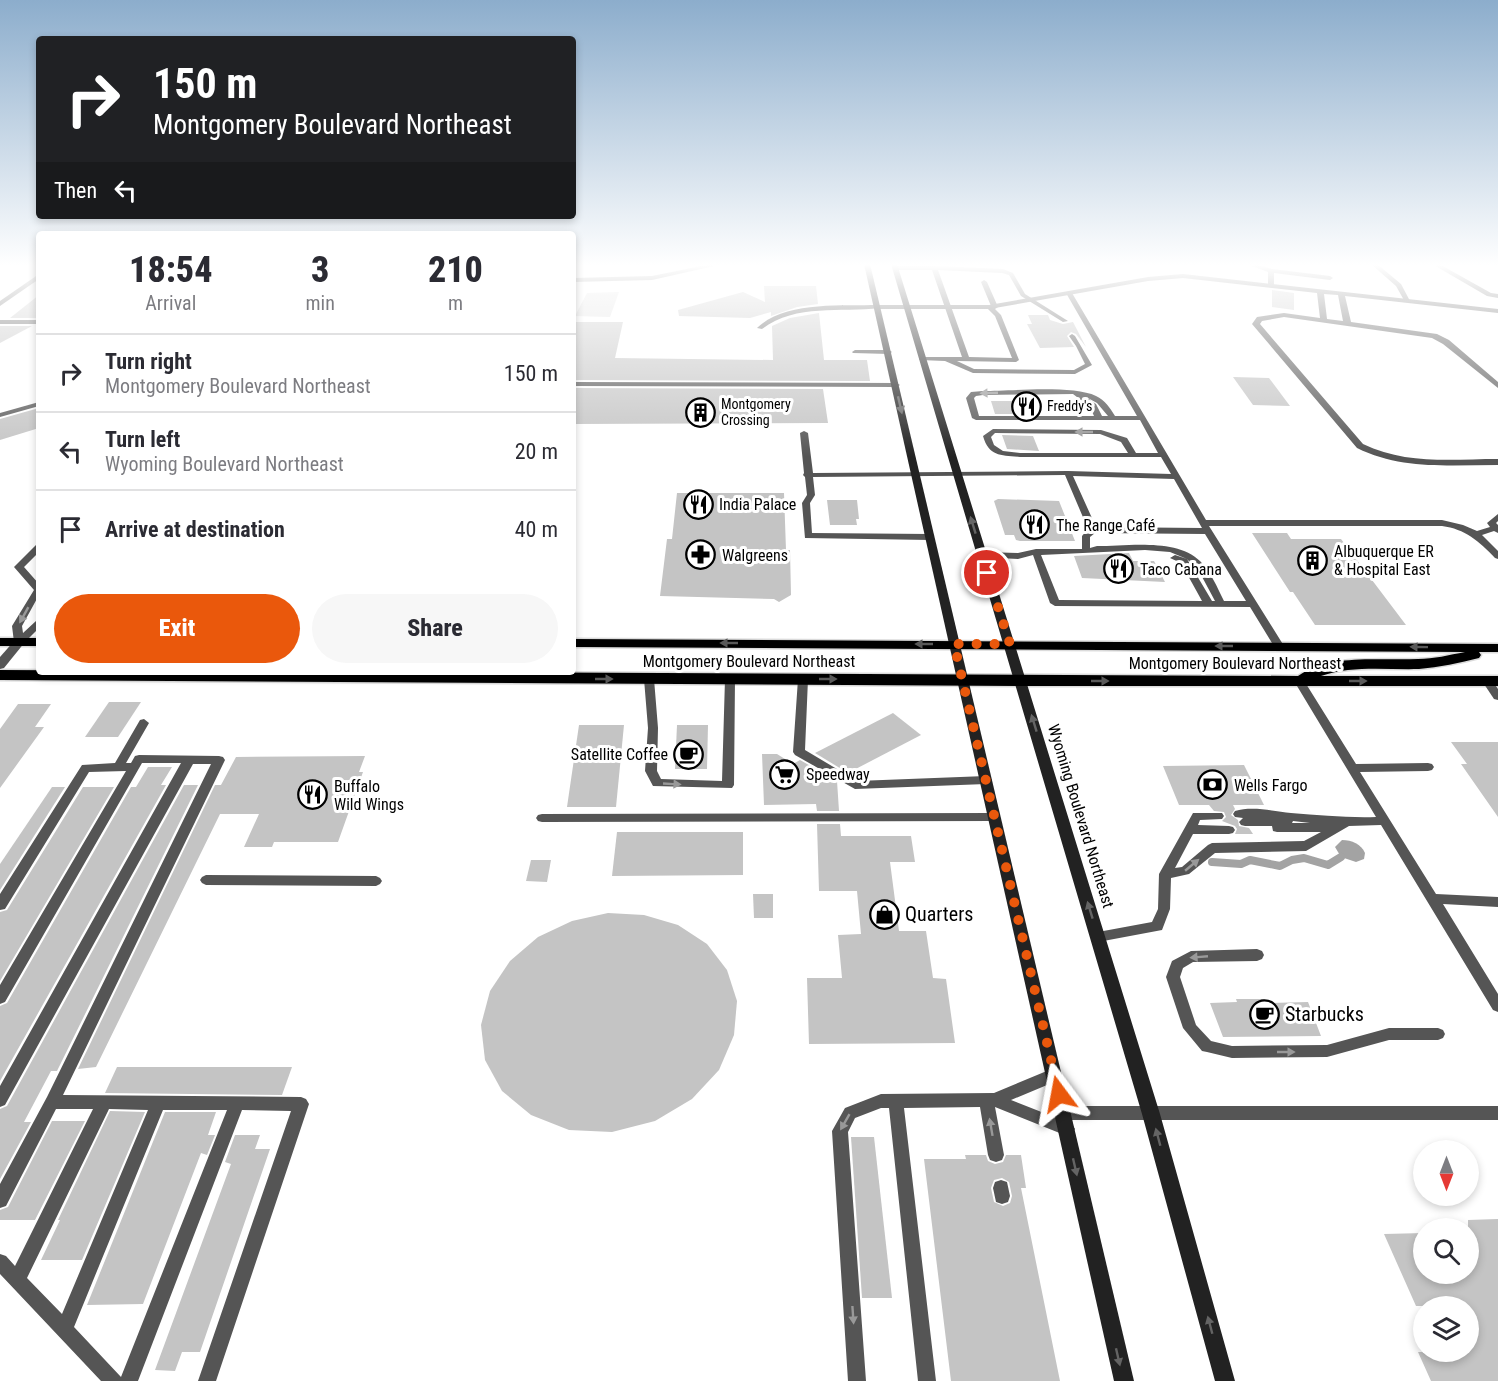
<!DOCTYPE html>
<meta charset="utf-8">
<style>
body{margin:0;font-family:"Roboto Condensed",sans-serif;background:#f7f7f7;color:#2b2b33;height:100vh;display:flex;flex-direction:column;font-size:22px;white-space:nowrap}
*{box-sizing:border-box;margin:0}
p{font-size:20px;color:#7c7c81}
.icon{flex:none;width:33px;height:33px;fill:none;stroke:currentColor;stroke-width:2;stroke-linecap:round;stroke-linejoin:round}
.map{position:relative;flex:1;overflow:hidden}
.details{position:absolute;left:36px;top:231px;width:540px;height:444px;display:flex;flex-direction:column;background:#fff;border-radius:6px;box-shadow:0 3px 9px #0003}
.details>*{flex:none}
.hud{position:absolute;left:36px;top:36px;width:540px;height:183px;border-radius:6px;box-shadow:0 3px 9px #0003;background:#202124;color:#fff;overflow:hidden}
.needle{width:39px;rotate:180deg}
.fabs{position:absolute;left:1413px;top:1140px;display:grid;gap:12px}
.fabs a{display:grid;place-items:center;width:66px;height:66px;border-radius:50%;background:#fff;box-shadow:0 3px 9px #0003;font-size:30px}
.pin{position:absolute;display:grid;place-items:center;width:51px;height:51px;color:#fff;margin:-26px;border:3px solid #fff;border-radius:50%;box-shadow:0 2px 6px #0007}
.me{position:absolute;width:66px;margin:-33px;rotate:347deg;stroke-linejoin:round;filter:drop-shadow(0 0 4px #0008)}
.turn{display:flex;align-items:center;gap:21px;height:126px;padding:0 18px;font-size:27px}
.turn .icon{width:78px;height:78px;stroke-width:2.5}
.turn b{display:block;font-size:42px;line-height:51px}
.then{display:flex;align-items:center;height:57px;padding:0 18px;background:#0003;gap:12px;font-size:22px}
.eta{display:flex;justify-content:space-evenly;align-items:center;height:102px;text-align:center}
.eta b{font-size:36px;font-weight:800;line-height:42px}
.action{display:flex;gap:12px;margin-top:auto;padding:12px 18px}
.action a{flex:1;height:69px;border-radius:36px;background:#ea580c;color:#fff;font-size:24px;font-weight:800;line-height:69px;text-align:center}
.action a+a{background:#f7f7f7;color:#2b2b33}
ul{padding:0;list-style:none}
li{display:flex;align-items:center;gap:18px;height:78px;padding:0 18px;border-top:2px solid #e1e1e2}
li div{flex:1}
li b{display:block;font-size:22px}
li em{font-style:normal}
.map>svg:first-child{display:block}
.green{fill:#dcdcdc}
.water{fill:#a3a3a3}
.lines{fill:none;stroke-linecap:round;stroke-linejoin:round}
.stream{stroke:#a3a3a3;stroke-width:8}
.building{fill:#c4c4c4;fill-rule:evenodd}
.primary-casing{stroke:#dbdbdb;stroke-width:3}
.lane{fill:#555;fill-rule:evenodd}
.street{fill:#555;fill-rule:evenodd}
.secondary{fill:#222;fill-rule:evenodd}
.primary{fill:#000;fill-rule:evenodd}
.oneway{fill:#999}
.oneway2{fill:#646464}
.oneway3{fill:#595959}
.route{stroke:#ea580c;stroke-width:10;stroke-dasharray:0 18}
.labels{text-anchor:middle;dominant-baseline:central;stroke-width:6;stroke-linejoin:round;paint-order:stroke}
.far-poi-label{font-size:14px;fill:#000;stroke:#fff;text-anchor:start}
.poi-label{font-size:16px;fill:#000;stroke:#fff;text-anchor:start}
.street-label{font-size:16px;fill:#000;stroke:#fff}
.near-poi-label{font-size:20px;fill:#000;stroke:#fff;text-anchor:start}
</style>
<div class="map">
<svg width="1498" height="1381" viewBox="0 0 1498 1381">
<rect width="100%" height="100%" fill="#fff"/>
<polygon class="green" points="619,292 610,317 575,316 587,293"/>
<path class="water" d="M1342 840C1352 840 1361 844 1365 853L1364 859 1356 862 1341 857 1335 847Z"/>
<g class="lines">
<polyline class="stream" points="1212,862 1241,864 1250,860 1280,866 1292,860 1304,858 1328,865 1341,857"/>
</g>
<g class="building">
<polygon points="764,286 816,286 818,304 797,307 771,316 771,312 750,318 679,316 678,310 743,292 765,302"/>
<polygon points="1272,290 1294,293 1294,310 1272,307"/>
<polygon points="39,295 39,318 10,318"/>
<polygon points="819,313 824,360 867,360 870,381 573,380 573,322 623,322 615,358 773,360 772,326 790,318"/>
<polygon points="1028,315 1048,315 1050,320 1063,324 1073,322 1086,347 1076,334 1071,332 1067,336 1074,347 1040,348 1027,324 1032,324"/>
<polygon points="0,326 32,326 0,343"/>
<polygon points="1233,377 1269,378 1290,406 1253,405"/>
<polygon points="573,388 823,389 828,423 573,424"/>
<polygon points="991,401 1020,401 1025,414 995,414"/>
<polygon points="39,408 39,428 0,440 0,419"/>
<polygon points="1002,435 1033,436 1039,451 1007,449"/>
<polygon points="677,493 784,493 786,550 790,550 791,595 779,602 774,599 660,596 667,539 672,539"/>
<polygon points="998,499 1059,501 1075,541 1020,541 1016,540 1014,535 1005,535 994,501"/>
<polygon points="827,500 857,500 859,519 856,519 857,525 830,525"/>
<polygon points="1252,533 1287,533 1291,539 1341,539 1406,625 1315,625 1293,592 1290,592"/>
<polygon points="1129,553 1133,561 1154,561 1165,582 1082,578 1074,556"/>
<polygon points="109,702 141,702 118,737 85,737"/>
<polygon points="18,704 51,704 35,727 44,727 0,788 0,729"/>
<polygon points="893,713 921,735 848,773 815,753"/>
<polygon points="579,725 624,725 616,807 567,807"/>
<polygon points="677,725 708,725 707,769 675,769"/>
<polygon points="1451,742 1498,742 1498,817 1461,764 1467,764"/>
<polygon points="762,754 777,754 793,764 800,760 837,781 839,811 817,811 816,804 764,805"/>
<polygon points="365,756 359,772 363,772 338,842 274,842 272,847 244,847 259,814 220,814 96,1067 78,1069 215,785 221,785 236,757"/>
<polygon points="1244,765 1264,805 1233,805 1235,809 1231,815 1238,820 1239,826 1249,828 1253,834 1235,834 1237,829 1235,826 1222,821 1226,817 1224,812 1214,811 1209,805 1179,805 1163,766"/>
<polygon points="148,767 172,767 161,785 166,785 0,1081 0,1006 7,1003 131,787 136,787"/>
<polygon points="184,785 198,785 57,1071 51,1071 24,1122 31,1122 0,1179 0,1109 7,1106"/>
<polygon points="52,787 65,787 0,890 0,864"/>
<polygon points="83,787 114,787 0,981 0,912 7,910"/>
<polygon points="817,824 840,824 841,836 911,836 915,862 890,862 899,931 926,931 933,978 946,979 955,1043 809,1044 807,978 842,978 838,935 861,934 857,891 819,891"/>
<polygon points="617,832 743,832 743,875 612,876"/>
<polygon points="531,860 551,860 547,882 526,881"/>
<polygon points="753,894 773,894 773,918 754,918"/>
<polygon points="608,913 644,915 678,925 707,944 727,970 737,1001 734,1035 719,1070 692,1099 655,1121 612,1132 569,1130 531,1115 502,1091 485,1060 481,1025 490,991 510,961 538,937 572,921"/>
<polygon points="1236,999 1264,999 1266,1003 1308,1002 1321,1036 1223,1037 1210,1003 1237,1002"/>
<polygon points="117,1067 292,1067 282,1095 105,1093"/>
<polygon points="110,1111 145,1112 82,1260 41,1260 60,1220 58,1220"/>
<polygon points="165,1112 216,1112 208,1135 215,1135 207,1155 201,1153 143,1304 87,1305"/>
<polygon points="52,1121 85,1121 35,1220 0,1220 0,1210 8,1207"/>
<polygon points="235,1135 260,1135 255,1149 270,1149 200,1352 182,1352 175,1371 155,1370 231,1164 225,1162"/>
<polygon points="851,1137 874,1137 892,1298 862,1298"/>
<path d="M965 1155H986L988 1161 995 1164 1003 1162 1006 1155H1021L1026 1188H1021L1060 1381H951L924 1159H966ZM1002 1178 1009 1182 1012 1196 1010 1203 1003 1206 994 1202 991 1188 994 1180Z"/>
<polygon points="1498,1219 1498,1381 1431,1381 1418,1352 1468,1352 1468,1306 1416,1306 1384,1234 1424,1233 1424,1274 1468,1274 1468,1220"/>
</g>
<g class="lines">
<defs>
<g id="primary">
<rect x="0" y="638" width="39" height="8"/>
<path d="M573 639 1498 644V652H1479L1481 655 1479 658C1460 663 1439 667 1419 669 1386 670 1353 665 1321 676H1498V686H1021L0 680V670L1298 676C1330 653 1380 661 1418 659 1434 659 1449 655 1465 652L573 647Z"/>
</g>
</defs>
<use href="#primary" class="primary-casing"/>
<g class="lane">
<polygon points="1247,264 1255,264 1272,269 1330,276 1333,278 1330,280 1274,273 1274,285 1271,287 1268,285 1268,272"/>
<polygon points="1371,264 1377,264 1401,284 1410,301 1409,302 1405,302 1396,286"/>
<polygon points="1432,264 1439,264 1491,293 1498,294 1498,298 1487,296"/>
<polygon points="934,266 1003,269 1013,273 1025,294 1068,321 1063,322 1021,296 1009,275 1002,273 938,270 969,357 1012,358 995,316 986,307 991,306 981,282 984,280 987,282 998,307 995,309 1001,315 1019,360 1016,362 957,361 974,369 1074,370 1085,364 1076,346 1069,336 1072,334 1075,336 1092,365 1075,374 973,373 945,361 920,360 919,359 922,357 962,357 932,270 895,270 892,268 895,266"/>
<path d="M1069 291 1072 293 1206 520H1442L1463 525 1477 531 1490 527 1487 523 1498 514V521L1496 523 1498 525V533L1494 531 1482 535 1498 551V559L1495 558C1479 541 1465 529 1442 526H1209L1284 646 1279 649 1275 648 1250 607 1055 606 1050 603 1033 555 1018 559 979 557 978 555 982 552 1018 553 1036 549H1082V536L1088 529 1065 475 813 477 815 495 810 503 812 533 930 534 934 537 930 540 805 538 802 503 807 495 805 477 803 475 804 473 800 433 804 431 808 433 813 473 1068 471 1171 474 1161 457H1020C1001 455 989 457 983 436L993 429 1101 430 1127 438 1136 453H1158L1140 420H976L972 418 966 398 971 392 983 391C1011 391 1073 385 1096 396 1105 400 1110 408 1115 416H1137L1066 293ZM1073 394 1090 407 1094 416H979L974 398 976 396 983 395ZM1086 397 1097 403 1108 416H1102L1096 404ZM995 433 1100 434 1121 442 1128 453H1020L1003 451 994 445 991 437ZM1073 476 1174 479 1202 528 1096 527ZM1095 533 1205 534 1246 601H1224C1217 587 1211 572 1200 561 1177 538 1127 546 1097 546L1090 548V537ZM1145 550 1170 552 1187 559 1175 555 1170 558 1181 563 1202 601 1059 600 1041 555ZM1187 559 1200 573 1215 601H1212Z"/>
<path d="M878 305 881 307 880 308C840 313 797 303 762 329L757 328C785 301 841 306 878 305Z"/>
<polygon points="855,350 889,350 892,352 889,354 853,353 852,352"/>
<polygon points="573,382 896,383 900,385 896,387 573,386"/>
<polygon points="39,402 39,406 0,417 0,413"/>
<polygon points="39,544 39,552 24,567 39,584 39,595 22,626 23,633 36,621 39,620 39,628 23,644 19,645 14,642 12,626 34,590 14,567 36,545"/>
<polygon points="649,676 654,679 658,728 657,771 661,779 722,781 725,679 726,677 734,677 735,679 734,785 732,788 653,786 645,771 648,728 644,679"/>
<polygon points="803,676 808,679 805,750 857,781 986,776 990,777 992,780 990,783 986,784 855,789 795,755 793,752 798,679"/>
<path d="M1299 678 1303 679 1356 764 1428 763 1432 764 1434 767 1432 770 1428 771 1360 772 1436 894 1498 897V907L1443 904 1498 994V1012L1493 1010 1381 825 1349 826 1306 851 1215 853 1189 874 1171 878 1170 909 1162 930 1098 942 1093 941 1091 937 1093 933 1098 932 1152 922 1158 909 1159 874 1193 813H1222L1224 816 1222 819 1200 820 1198 825 1229 826 1233 827 1235 830 1233 833 1229 834H1193L1175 868 1182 867 1208 845 1212 843 1304 841 1321 832H1277L1273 831 1272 826H1245L1241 825 1239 822 1243 818 1235 817 1233 814 1235 811C1252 806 1274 811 1291 813 1320 815 1347 818 1376 817L1294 681ZM1293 821 1310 823H1292Z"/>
<polygon points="1487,678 1491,679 1498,689 1498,700 1494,699 1482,681"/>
<path d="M144 719 149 723 126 763H131L135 756 139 755 219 756 223 757 225 760 63 1095 301 1097 306 1099 309 1104 216 1381H198L291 1111 242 1110 138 1381H101L0 1274V1254L6 1256 15 1266 93 1109H56L6 1206 0 1208V1184L47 1097 211 764H193L5 1105 0 1107V1086L181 763H142L5 1002 0 1004V985L126 771 89 772 5 909 0 910V894L82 765 115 763 140 720ZM109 1109 148 1110 62 1314 27 1278ZM163 1110H227L121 1377 74 1327Z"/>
<polygon points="994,813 998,814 1000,817 998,820 994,821 542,822 538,821 536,818 538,815 542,814"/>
<polygon points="206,875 376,876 380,878 382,881 380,884 376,886 206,885 202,883 200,880 202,877"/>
<polygon points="1257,949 1262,951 1264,955 1262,959 1257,961 1193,962 1183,968 1180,977 1196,1025 1211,1041 1232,1046 1327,1045 1389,1028 1438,1028 1443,1030 1445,1034 1443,1038 1438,1040 1389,1040 1327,1057 1232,1058 1207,1052 1202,1051 1183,1028 1166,977 1172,961 1191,951"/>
<polygon points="1054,1068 1059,1070 1061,1075 1059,1080 1011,1100 1072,1124 1075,1129 1072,1134 1067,1136 995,1107 1004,1155 1002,1160 996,1162 990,1160 988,1155 980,1107 904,1108 936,1381 918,1381 889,1108 881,1108 855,1118 848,1132 866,1381 848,1381 832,1131 845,1108 881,1094 994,1093"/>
<polygon points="1063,1106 1498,1106 1498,1120 1063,1120 1058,1118 1055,1113 1058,1108"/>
<polygon points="1001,1180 1007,1182 1010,1196 1008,1202 1002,1204 996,1202 993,1188 995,1182"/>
</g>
<g class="street">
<polygon points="711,264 723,264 652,280 573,282 573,278 652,276"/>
<polygon points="39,274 39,279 0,306 0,301"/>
<path d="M1183 274 1498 309V313L1345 296 1351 322 1437 334 1449 340 1498 382V388L1443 344 1432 338 1284 317 1262 321 1260 324 1363 444C1406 465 1452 459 1498 459V465C1450 465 1401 470 1357 448L1252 324 1257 317 1284 313 1320 318 1317 293 1183 278 1148 281 989 309H878L874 307 878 305H989L1148 277ZM1324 294 1338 295 1343 321 1327 319Z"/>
<rect x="0" y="320" width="39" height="4"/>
<polygon points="19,639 25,642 4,668 0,669 0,657 15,640"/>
</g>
<g class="secondary">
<polygon points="864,264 870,264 1134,1381 1114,1381"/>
<polygon points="891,264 897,264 1160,1114 1235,1381 1215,1381 1142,1114"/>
</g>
<use href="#primary" class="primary"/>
</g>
<defs><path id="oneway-solid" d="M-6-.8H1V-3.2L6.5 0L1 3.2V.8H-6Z" transform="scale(1.5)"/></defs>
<g class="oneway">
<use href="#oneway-solid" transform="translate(989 393) rotate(178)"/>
<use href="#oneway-solid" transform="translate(1084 432) rotate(-180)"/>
<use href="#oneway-solid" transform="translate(24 615) rotate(119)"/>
<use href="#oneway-solid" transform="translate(672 784) rotate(3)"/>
<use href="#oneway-solid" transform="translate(1192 865) rotate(-40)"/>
<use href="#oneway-solid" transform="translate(1199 957) rotate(175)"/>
<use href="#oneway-solid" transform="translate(1286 1052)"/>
<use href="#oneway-solid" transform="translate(845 1122) rotate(120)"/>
<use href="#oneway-solid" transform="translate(991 1127) rotate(-100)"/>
<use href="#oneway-solid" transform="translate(853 1315) rotate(86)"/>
</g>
<g class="oneway2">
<use href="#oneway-solid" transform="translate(900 405) rotate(77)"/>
<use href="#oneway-solid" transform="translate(973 525) rotate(-107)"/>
<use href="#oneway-solid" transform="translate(1034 723) rotate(-107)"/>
<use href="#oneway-solid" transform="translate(1090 910) rotate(-107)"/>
<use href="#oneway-solid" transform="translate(1158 1137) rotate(-105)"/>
<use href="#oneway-solid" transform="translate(1075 1167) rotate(77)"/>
<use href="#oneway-solid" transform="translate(1210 1325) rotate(-105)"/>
<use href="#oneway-solid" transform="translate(1118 1357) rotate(77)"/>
</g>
<g class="oneway3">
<use href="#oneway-solid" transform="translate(729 643) rotate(-180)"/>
<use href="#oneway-solid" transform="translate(924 644) rotate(180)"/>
<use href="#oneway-solid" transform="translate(1224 646) rotate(-180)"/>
<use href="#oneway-solid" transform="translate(1419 647) rotate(-179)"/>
<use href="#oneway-solid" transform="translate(604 679)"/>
<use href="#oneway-solid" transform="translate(828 679)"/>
<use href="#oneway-solid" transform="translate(1100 681)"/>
<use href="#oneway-solid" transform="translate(1358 681)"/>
</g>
<linearGradient id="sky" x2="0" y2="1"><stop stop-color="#8cadcc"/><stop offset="0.58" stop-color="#fff"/><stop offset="1" stop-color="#fff" stop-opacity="0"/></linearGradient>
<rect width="1498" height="457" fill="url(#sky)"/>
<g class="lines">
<polyline class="route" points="987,573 1010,644 954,644 1059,1094"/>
</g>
<defs>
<symbol id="restaurant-ring" viewBox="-11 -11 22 22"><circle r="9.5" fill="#fff" stroke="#000" stroke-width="1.5"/><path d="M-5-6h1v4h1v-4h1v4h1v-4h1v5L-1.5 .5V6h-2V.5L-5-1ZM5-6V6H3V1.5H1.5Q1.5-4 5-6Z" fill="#000"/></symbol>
<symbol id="building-ring" viewBox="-11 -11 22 22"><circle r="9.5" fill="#fff" stroke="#000" stroke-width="1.5"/><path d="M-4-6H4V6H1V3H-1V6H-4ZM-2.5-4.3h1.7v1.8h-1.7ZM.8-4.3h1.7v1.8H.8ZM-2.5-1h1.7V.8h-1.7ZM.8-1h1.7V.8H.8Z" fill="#000"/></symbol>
<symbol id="pharmacy-ring" viewBox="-11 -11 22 22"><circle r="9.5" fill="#fff" stroke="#000" stroke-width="1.5"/><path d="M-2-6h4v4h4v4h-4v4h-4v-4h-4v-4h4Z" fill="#000"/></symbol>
<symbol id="cafe-ring" viewBox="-11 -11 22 22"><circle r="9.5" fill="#fff" stroke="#000" stroke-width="1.5"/><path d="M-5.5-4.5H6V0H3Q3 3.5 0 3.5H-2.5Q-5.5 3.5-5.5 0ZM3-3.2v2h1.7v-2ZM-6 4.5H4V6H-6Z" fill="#000"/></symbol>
<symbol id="supermarket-ring" viewBox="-11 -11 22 22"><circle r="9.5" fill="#fff" stroke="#000" stroke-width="1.5"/><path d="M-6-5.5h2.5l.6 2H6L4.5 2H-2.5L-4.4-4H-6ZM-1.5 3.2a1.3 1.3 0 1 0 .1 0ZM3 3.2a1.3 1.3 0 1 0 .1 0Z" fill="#000"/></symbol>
<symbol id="bank-ring" viewBox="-11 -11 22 22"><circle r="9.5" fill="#fff" stroke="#000" stroke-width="1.5"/><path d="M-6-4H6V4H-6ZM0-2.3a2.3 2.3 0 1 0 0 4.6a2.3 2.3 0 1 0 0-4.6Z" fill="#000"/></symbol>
<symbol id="shop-ring" viewBox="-11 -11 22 22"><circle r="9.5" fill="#fff" stroke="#000" stroke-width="1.5"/><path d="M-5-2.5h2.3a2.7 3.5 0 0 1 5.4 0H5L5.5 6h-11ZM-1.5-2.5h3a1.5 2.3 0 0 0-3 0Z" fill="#000"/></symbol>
</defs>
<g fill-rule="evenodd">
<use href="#restaurant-ring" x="1010" y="390" width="33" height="33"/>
<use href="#building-ring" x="684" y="396" width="33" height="33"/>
<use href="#restaurant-ring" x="682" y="488" width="33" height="33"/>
<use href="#restaurant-ring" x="1018" y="508" width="33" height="33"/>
<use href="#pharmacy-ring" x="684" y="538" width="33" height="33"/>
<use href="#building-ring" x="1296" y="544" width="33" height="33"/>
<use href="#restaurant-ring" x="1102" y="552" width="33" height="33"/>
<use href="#cafe-ring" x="672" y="738" width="33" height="33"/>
<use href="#supermarket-ring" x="768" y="758" width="33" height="33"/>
<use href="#bank-ring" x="1196" y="768" width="33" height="33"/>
<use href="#restaurant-ring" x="296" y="778" width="33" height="33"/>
<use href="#shop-ring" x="868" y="898" width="33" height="33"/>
<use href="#cafe-ring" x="1248" y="998" width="33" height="33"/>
</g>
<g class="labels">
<g class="far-poi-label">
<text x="721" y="404">Montgomery<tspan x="721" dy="16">Crossing</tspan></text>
<text x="1047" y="406">Freddy's</text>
</g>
<g class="poi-label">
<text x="719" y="504">India Palace</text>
<text x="1056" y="525">The Range Café</text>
<text x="1334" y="551">Albuquerque ER<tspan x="1334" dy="18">&amp; Hospital East</tspan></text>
<text x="722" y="555">Walgreens</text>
<text x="1140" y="569">Taco Cabana</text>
<text x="668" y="754" text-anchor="end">Satellite Coffee</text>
<text x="806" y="774">Speedway</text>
<text x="1234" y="785">Wells Fargo</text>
<text x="334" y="786">Buffalo<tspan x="334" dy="18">Wild Wings</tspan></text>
</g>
<g class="street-label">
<text x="749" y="661">Montgomery Boulevard Northeast</text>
<text x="1235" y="663">Montgomery Boulevard Northeast</text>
<text transform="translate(1081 816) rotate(73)">Wyoming Boulevard Northeast</text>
</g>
<g class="near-poi-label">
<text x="905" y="914">Quarters</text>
<text x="1285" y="1014">Starbucks</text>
</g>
</g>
</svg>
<div class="fabs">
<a><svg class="needle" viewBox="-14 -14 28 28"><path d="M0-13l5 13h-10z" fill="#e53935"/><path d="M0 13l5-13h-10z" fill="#7c7c81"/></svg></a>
<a><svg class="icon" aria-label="search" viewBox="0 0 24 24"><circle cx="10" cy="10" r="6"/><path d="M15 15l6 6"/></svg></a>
<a><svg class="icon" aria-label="layers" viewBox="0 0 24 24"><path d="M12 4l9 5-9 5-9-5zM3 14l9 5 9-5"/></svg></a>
</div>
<div class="pin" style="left:987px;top:573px;background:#d93025"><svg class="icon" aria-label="arrive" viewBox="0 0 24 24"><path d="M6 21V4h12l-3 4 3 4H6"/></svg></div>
<svg class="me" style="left:1059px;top:1094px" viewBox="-20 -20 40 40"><path d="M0-17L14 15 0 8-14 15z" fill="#ea580c" stroke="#fff" stroke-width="4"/></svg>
<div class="hud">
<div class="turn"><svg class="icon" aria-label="right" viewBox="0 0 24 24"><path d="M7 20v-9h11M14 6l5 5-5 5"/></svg><div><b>150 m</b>Montgomery Boulevard Northeast</div></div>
<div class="then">Then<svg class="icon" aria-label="left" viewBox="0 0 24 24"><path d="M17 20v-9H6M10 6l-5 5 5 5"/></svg></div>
</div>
<section class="details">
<div class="eta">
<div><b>18:54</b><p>Arrival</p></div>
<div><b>3</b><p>min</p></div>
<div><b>210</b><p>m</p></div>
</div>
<ul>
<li><svg class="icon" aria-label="right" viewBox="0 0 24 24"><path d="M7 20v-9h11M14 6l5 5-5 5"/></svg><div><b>Turn right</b><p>Montgomery Boulevard Northeast</p></div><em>150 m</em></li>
<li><svg class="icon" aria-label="left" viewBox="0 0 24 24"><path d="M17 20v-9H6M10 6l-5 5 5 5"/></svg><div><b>Turn left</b><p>Wyoming Boulevard Northeast</p></div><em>20 m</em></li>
<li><svg class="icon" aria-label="arrive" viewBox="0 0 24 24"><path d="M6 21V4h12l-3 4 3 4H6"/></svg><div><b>Arrive at destination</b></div><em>40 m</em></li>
</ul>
<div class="action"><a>Exit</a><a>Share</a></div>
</section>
</div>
